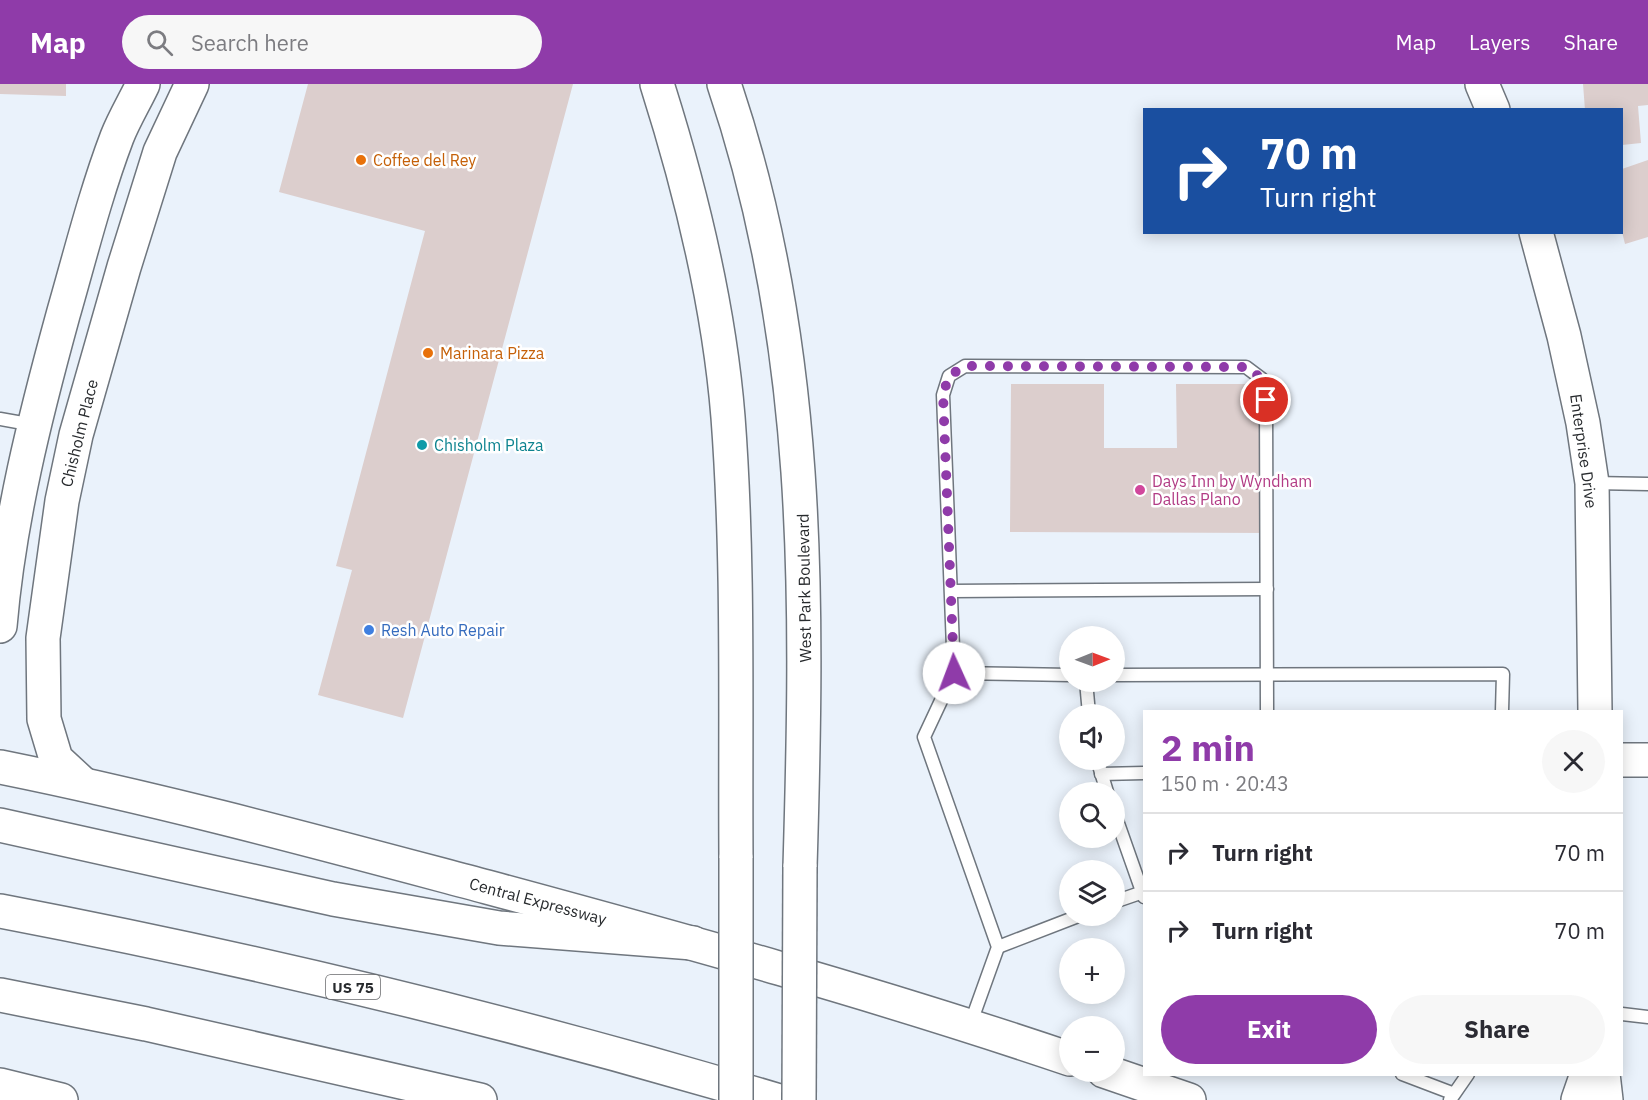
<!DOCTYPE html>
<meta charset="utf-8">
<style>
body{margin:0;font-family:"IBM Plex Sans",sans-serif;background:#f7f7f7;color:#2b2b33;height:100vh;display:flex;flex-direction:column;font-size:22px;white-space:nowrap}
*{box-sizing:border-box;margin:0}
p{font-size:20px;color:#7c7c81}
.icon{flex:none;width:33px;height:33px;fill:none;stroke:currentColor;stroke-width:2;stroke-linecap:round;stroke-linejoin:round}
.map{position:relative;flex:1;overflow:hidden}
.side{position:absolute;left:1143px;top:626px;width:480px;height:366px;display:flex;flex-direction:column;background:#fff;border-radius:0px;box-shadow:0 3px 15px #0003}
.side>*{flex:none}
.guide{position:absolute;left:1143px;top:24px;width:480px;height:126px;border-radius:0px;box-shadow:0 3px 15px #0003;background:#1a4fa0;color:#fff;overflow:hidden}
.needle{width:39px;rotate:89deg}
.controls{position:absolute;left:1059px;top:542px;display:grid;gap:12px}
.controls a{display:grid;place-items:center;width:66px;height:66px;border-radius:50%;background:#fff;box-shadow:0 3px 15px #0003;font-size:30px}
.pin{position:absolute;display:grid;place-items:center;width:51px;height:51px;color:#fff;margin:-26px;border:3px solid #fff;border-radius:50%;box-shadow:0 2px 6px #0007}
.me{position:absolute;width:66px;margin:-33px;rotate:358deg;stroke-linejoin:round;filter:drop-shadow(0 0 4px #0008)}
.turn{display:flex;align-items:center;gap:21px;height:126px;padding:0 18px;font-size:27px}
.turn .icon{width:78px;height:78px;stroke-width:2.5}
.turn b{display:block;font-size:42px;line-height:51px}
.round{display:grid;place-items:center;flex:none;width:63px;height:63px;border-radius:32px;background:#f7f7f7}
.head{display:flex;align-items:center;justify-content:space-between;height:102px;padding:0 18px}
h1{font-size:36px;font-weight:700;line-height:45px;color:#8f3ba9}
.primary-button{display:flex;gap:12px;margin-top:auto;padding:12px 18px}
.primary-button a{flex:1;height:69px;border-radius:36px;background:#8f3ba9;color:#fff;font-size:24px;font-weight:700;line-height:69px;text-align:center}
.primary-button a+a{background:#f7f7f7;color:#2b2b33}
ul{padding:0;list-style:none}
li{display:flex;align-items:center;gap:18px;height:78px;padding:0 18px;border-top:2px solid #e1e1e2}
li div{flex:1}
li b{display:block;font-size:22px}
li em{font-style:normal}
header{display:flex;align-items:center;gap:36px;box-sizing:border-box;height:84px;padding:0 30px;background:#8f3ba9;color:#fff}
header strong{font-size:28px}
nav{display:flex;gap:33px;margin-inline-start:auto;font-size:21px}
.search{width:420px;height:54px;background:#f7f7f7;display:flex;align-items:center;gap:15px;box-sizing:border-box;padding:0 21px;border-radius:33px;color:#7c7c81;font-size:22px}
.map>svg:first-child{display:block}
.building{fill:#dccecd}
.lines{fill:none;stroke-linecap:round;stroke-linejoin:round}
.lane-casing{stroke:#6f767e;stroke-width:15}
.secondary-casing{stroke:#6f767e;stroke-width:36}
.highway-casing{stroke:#6f767e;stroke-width:36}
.lane{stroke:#fff;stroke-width:12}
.secondary{stroke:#fff;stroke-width:33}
.highway{stroke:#fff;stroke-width:33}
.secondary-bridge-casing{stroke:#6f767e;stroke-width:36;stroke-linecap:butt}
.secondary-bridge{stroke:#fff;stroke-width:33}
.route{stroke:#8f3ba9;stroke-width:10;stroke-dasharray:0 18}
.food-dot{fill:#e8710a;stroke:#fff;stroke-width:2}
.culture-dot{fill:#0f9aa8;stroke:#fff;stroke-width:2}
.hotel-dot{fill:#d1479c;stroke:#fff;stroke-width:2}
.shop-dot{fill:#3f7fe0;stroke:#fff;stroke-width:2}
.labels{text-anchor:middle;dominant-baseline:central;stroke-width:5;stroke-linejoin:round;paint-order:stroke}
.shield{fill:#fff;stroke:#686a6c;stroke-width:1.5}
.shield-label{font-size:15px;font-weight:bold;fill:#272a2d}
.food-label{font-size:16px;fill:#c56008;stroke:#fff;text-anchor:start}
.street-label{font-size:16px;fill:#272a2d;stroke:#fff}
.culture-label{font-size:16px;fill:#0d838f;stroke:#fff;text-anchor:start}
.hotel-label{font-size:16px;fill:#b23c85;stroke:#fff;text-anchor:start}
.shop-label{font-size:16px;fill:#366cbe;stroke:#fff;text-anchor:start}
</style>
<header>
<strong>Map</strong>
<div class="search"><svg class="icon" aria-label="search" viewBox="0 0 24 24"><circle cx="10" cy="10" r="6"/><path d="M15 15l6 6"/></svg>Search here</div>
<nav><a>Map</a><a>Layers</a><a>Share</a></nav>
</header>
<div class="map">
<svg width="1648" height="1016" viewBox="0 0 1648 1016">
<rect width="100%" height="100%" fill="#eaf2fb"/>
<g class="building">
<polygon points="0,0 66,0 66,12 0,10"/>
<polygon points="308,0 573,0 403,634 318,611 352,486 336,482 425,147 279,108"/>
<polygon points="1583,0 1648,0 1648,21 1638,22 1641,59 1622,61 1622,26 1585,26"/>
<polygon points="1648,76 1648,153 1625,160 1622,148 1622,85"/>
<polygon points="1011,300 1104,300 1104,364 1177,364 1176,300 1269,300 1270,449 1010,448"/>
</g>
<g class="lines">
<defs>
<g id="lane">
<polyline points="0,335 34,341"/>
<polyline points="1593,399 1648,400"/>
<polyline points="952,507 1267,505"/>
<polyline points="954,589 1070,591"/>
<polyline points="1114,591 1503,590 1502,627"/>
<polyline points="1086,597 1089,630"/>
<polyline points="1097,675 1107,708"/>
<polyline points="1101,690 1144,689"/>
<polyline points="1114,728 1144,813"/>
<polyline points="1114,818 1143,808"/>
<polyline points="998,863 1081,831"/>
<polyline points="1622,930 1648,933"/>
<polyline points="970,941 998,863 924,653 954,589 943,311 949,292 965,282 1246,283 1262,295 1266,316 1267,627"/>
<polyline points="1402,990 1452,1009"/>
<polyline points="1450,1016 1468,990"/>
</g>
<g id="secondary">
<path d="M657 0C691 107 719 221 728 333 739 479 735 627 736 774"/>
<path d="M724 0C812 259 808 515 800 783"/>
<polyline points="1482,0 1493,26"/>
<polyline points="1536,148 1564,252 1583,339 1592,399 1595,627"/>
<path d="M0 542C9 436 35 333 63 231 80 172 95 111 117 53 124 35 135 17 143 0"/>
<polyline points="1622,676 1648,676"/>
<path d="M0 683C164 716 325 760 487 803 683 856 878 910 1070 975"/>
<polyline points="83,700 56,675 44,635 43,554 62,417 76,351 124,183 160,68 192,0"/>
<polyline points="1104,987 1189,1016"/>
<polyline points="1603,990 1606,1016"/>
<polyline points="1578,1016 1587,990"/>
</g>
<g id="highway">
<polyline points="0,741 333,815 499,844 693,859"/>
<path d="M0 827C262 877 521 940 776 1016"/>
<polyline points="0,911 146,940 480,1016"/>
<polyline points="0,1001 61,1016"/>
</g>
</defs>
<use href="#lane" class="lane-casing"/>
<use href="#secondary" class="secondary-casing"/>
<use href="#highway" class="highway-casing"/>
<use href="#lane" class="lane"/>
<use href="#secondary" class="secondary"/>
<use href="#highway" class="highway"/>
<defs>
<g id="secondary-bridge">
<polyline points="736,1016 736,774"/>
<polyline points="799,1016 800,783"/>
</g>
</defs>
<use href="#secondary-bridge" class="secondary-bridge-casing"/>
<use href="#secondary-bridge" class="secondary-bridge"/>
</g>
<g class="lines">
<polyline class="route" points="954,589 943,310 949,292 965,282 1246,283 1262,295 1266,316"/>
</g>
<g class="food-dot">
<circle cx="361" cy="76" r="6"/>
<circle cx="428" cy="269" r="6"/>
</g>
<circle class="culture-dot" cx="422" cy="361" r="6"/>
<circle class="hotel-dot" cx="1140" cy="406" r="6"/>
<circle class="shop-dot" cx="369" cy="546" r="6"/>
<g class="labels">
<rect class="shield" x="326" y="891" width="54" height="24" rx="4.5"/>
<g class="shield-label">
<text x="353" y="903">US 75</text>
</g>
<g class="food-label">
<text x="373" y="76">Coffee del Rey</text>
<text x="440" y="269">Marinara Pizza</text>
</g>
<g class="street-label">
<text transform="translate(79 349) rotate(-76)">Chisholm Place</text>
<text transform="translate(1584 367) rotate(82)">Enterprise Drive</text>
<text transform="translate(804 504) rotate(-91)">West Park Boulevard</text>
<text transform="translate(538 817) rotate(15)">Central Expressway</text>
</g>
<g class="culture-label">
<text x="434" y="361">Chisholm Plaza</text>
</g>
<g class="hotel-label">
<text x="1152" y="397">Days Inn by Wyndham<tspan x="1152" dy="18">Dallas Plano</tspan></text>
</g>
<g class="shop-label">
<text x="381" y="546">Resh Auto Repair</text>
</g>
</g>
</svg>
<div class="controls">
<a><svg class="needle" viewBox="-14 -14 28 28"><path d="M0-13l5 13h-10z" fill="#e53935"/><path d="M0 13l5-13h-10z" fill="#7c7c81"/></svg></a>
<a><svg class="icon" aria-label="sound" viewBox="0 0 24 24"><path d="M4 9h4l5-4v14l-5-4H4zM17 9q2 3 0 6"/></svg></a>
<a><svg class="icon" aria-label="search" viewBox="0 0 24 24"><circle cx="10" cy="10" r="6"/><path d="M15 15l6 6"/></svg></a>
<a><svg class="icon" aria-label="layers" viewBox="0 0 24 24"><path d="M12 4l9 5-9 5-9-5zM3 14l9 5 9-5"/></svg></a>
<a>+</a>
<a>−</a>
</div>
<div class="pin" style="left:1266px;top:316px;background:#d93025"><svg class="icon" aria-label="arrive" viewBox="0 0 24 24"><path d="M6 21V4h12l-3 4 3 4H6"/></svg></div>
<svg class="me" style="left:954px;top:589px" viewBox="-20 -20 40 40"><circle r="19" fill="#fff"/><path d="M0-13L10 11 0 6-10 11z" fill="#8f3ba9"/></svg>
<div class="guide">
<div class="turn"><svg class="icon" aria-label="right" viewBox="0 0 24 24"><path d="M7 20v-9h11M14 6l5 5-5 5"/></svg><div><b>70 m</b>Turn right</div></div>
</div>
<section class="side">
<div class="head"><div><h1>2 min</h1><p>150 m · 20:43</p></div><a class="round"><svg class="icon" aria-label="close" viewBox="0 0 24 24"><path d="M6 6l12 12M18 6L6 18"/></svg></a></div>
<ul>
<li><svg class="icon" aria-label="right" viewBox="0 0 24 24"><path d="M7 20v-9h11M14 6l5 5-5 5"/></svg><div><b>Turn right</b></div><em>70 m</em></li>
<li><svg class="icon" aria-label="right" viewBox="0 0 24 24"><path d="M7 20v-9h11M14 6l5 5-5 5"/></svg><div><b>Turn right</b></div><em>70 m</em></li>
</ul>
<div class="primary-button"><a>Exit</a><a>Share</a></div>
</section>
</div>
